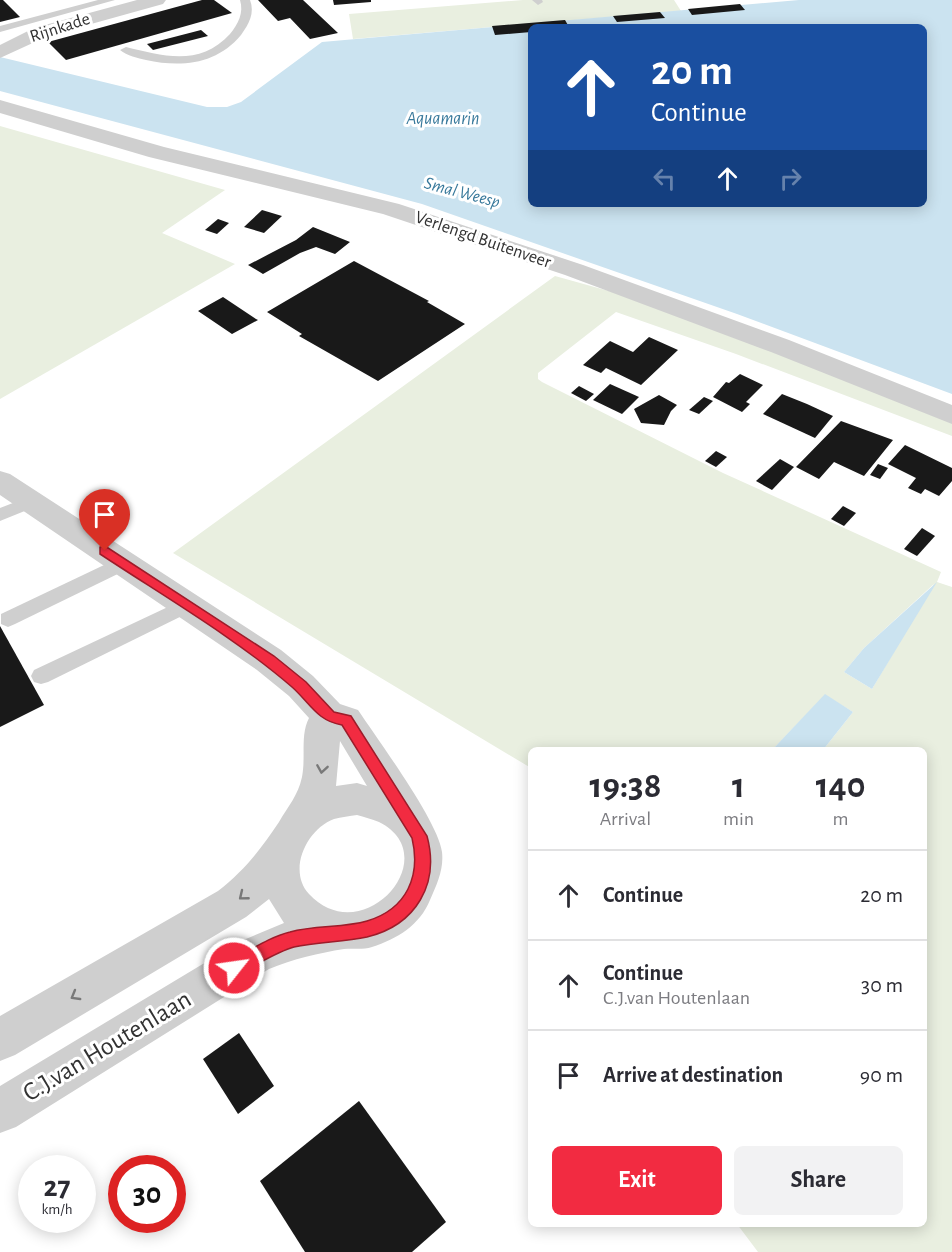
<!DOCTYPE html>
<style>
body{margin:0;font-family:"Alegreya Sans",sans-serif;background:#f2f2f3;color:#2b2b33;height:100vh;display:flex;flex-direction:column;font-size:22px;white-space:nowrap}
*{box-sizing:border-box;margin:0}
p{font-size:20px;color:#7c7c81}
.icon{flex:none;width:33px;height:33px;fill:none;stroke:currentColor;stroke-width:2;stroke-linecap:round;stroke-linejoin:round}
.map{position:relative;flex:1;overflow:hidden}
.sheet{position:absolute;left:528px;top:747px;width:399px;height:480px;display:flex;flex-direction:column;background:#fff;border-radius:9px;box-shadow:0 3px 15px #0003}
.sheet>*{flex:none}
.guide{position:absolute;left:528px;top:24px;width:399px;height:183px;border-radius:9px;box-shadow:0 3px 15px #0003;background:#1a4fa0;color:#fff;overflow:hidden}
.speed{position:absolute;left:18px;top:1155px;display:flex;gap:12px;font-size:30px;font-weight:700;text-align:center}
.speed>*{display:grid;place-content:center;width:78px;height:78px;border-radius:50%;background:#fff;box-shadow:0 3px 15px #0003;line-height:1}
.speed small{font-size:15px;font-weight:400}
.speed .limit{border:9px solid #d22;background:#fff;color:#111}
.pin{position:absolute;display:grid;place-items:center;width:51px;height:51px;color:#fff;margin:-62px -26px;border-radius:50% 50% 50% 0;rotate:-45deg;box-shadow:0 0 6px #0007}
.pin .icon{rotate:45deg}
.me{position:absolute;width:66px;margin:-33px;rotate:60deg;stroke-linejoin:round;filter:drop-shadow(0 0 4px #0008)}
.turn{display:flex;align-items:center;gap:21px;height:126px;padding:0 24px;font-size:27px}
.turn .icon{width:78px;height:78px;stroke-width:2.5}
.turn b{display:block;font-size:42px;line-height:51px}
.lanes{display:flex;align-items:center;height:57px;padding:0 24px;background:#0003;justify-content:center;gap:30px;direction:ltr}
.lanes .off{opacity:.35}
.eta{display:flex;justify-content:space-evenly;align-items:center;height:102px;text-align:center}
.eta b{font-size:36px;font-weight:700;line-height:42px}
.cta{display:flex;gap:12px;margin-top:auto;padding:12px 24px}
.cta a{flex:1;height:69px;border-radius:9px;background:#f22b41;color:#fff;font-size:24px;font-weight:700;line-height:69px;text-align:center}
.cta a+a{background:#f2f2f3;color:#2b2b33}
ul{padding:0;list-style:none}
li{display:flex;align-items:center;gap:18px;height:90px;padding:0 24px;border-top:2px solid #e1e1e2}
li div{flex:1}
li b{display:block;font-size:22px}
li em{font-style:normal}
.map>svg:first-child{display:block}
.green{fill:#e9efe0;fill-rule:evenodd}
.water{fill:#cbe3f0;fill-rule:evenodd}
.building{fill:#191919}
.lines{fill:none;stroke-linecap:round;stroke-linejoin:round}
.service{fill:#cfcfcf;fill-rule:evenodd}
.minor{fill:#cfcfcf;fill-rule:evenodd}
.tertiary{fill:#cfcfcf;fill-rule:evenodd}
.oneway{stroke:#797979}
.route{fill:#f22b41;stroke:#9d1c2a;stroke-width:1.5}
.labels{text-anchor:middle;dominant-baseline:central;stroke-width:6;stroke-linejoin:round;paint-order:stroke}
.far-street-label{font-size:18px;fill:#323232;stroke:#fff}
.far-water-label{font-size:18px;font-style:italic;fill:#38799b;stroke:#fff}
.near-street-label{font-size:26px;fill:#323232;stroke:#fff}
</style>
<div class="map">
<svg width="952" height="1252" viewBox="0 0 952 1252">
<rect width="100%" height="100%" fill="#fff"/>
<g class="green">
<polygon points="523,0 674,0 681,11 353,39 349,14"/>
<polygon points="0,126 225,190 162,233 235,264 0,399"/>
<path d="M555 276 634 298 952 416V436L736 354 616 312 538 373V379L542 382 723 473 941 572 937 582 952 587V1252H758L737 1224H924V750H823L853 712 825 695 772 750H531V768L173 553ZM934 584 872 689 844 672 864 648Z"/>
</g>
<g class="water">
<path d="M799 0H952V394L737 314 422 204 0 91V57L207 107H227L241 102 322 42ZM531 27H924V204H531Z"/>
<polygon points="937,582 872,689 844,672 864,648"/>
<polygon points="825,694 853,712 823,750 772,750"/>
</g>
<g class="building">
<polygon points="0,0 3,0 20,17 0,22"/>
<polygon points="202,0 214,0 232,13 66,60 48,42"/>
<polygon points="258,0 303,0 338,33 310,39 290,18 278,21"/>
<polygon points="333,0 371,0 371,2 334,5"/>
<polygon points="740,4 745,10 692,15 688,9"/>
<polygon points="660,12 665,18 617,22 613,16"/>
<polygon points="565,20 569,27 531,27 531,32 495,35 492,26"/>
<polygon points="201,30 208,36 153,50 147,44"/>
<polygon points="262,210 282,216 264,233 244,227"/>
<polygon points="218,219 229,223 217,234 205,230"/>
<polygon points="313,227 350,242 335,254 316,247 300,253 263,274 248,265 296,240"/>
<polygon points="354,261 429,301 427,302 465,324 378,381 299,336 302,334 267,312"/>
<polygon points="223,297 256,319 258,320 232,334 198,311"/>
<polygon points="649,337 678,350 641,385 606,368 601,373 583,365 610,341 633,352"/>
<polygon points="740,374 763,385 746,402 750,404 742,412 713,397 726,382 729,383"/>
<polygon points="610,384 639,397 622,414 593,400"/>
<polygon points="579,386 594,394 586,401 571,393"/>
<polygon points="782,394 807,404 833,416 815,438 763,414"/>
<polygon points="659,395 677,405 671,411 664,425 641,423 634,409"/>
<polygon points="704,397 713,401 699,414 689,410"/>
<polygon points="841,421 893,440 864,476 834,462 819,479 796,467"/>
<polygon points="905,445 952,468 952,481 939,496 925,489 921,494 908,488 916,478 888,464"/>
<polygon points="716,451 727,457 716,467 705,461"/>
<polygon points="780,459 794,467 772,490 756,481"/>
<polygon points="878,464 888,468 880,479 870,475"/>
<polygon points="843,506 856,513 844,526 831,519"/>
<polygon points="922,528 935,536 917,556 904,549"/>
<polygon points="0,626 44,705 0,727"/>
<polygon points="239,1033 274,1086 238,1114 203,1059"/>
<polygon points="359,1101 446,1222 412,1252 305,1252 260,1181"/>
</g>
<g class="lines">
<g class="service">
<polygon points="98,0 115,0 0,32 0,26"/>
<path d="M240 0H250C255 13 249 24 241 35 217 64 182 68 146 60 138 58 127 56 120 50L126 47C163 56 200 67 230 34 238 24 244 13 240 0Z"/>
<polygon points="532,0 542,0 543,2 538,5"/>
<polygon points="31,496 37,498 40,502 37,506 0,521 0,508"/>
<polygon points="123,556 130,558 132,563 130,568 15,624 8,627 1,624 1,614"/>
<polygon points="187,598 194,600 197,605 194,610 48,682 41,684 34,682 31,676 34,670"/>
</g>
<g class="minor">
<polygon points="0,100 164,147 399,204 583,265 789,340 952,405 952,424 771,352 565,275 383,214 149,157 0,113"/>
<path d="M0 471 10 474 281 650 313 676 340 704 358 710C378 740 438 821 442 852 444 869 437 884 430 900 420 925 397 939 372 947 363 950 353 948 344 949 319 953 293 959 269 969L16 1127 0 1133V1086L241 941 284 923 269 899 246 917 15 1055 0 1061V1016L218 891C244 871 261 849 279 822 288 806 298 796 302 777 306 757 300 735 309 718L289 696 257 670 0 495ZM340 741 367 786 357 783 336 786ZM357 815C364 817 372 819 379 822 447 856 363 952 309 894 287 870 307 829 334 819 341 817 350 816 357 815Z"/>
</g>
<polygon class="tertiary" points="137,0 166,0 163,4 48,36 0,58 0,45 34,28"/>
</g>
<defs><path id="oneway-chevron" d="M-2-3.5L2.5 0L-2 3.5" fill="none" stroke-width="1.6" stroke-linecap="round" stroke-linejoin="round" transform="scale(1.5)"/></defs>
<g class="oneway">
<use href="#oneway-chevron" transform="translate(322 769) rotate(99)"/>
<use href="#oneway-chevron" transform="translate(243 896) rotate(141)"/>
<use href="#oneway-chevron" transform="translate(75 996) rotate(150)"/>
</g>
<path class="route" d="M105 546 274 656 306 682 334 712 351 716 427 836C440 884 416 925 367 937 343 942 318 942 294 947 276 952 257 965 240 973L234 976 228 973 226 968 228 962C248 952 269 937 290 932 315 925 343 928 367 921 407 909 421 876 412 838L342 725C317 721 310 703 292 687 234 637 165 597 100 554V547Z"/>
<g class="labels">
<g class="far-street-label">
<text transform="translate(60 28) rotate(-18)">Rijnkade</text>
<text transform="translate(483 240) rotate(19)">Verlengd Buitenveer</text>
</g>
<g class="far-water-label">
<text x="443" y="119">Aquamarin</text>
<text transform="translate(462 193) rotate(15)">Smal Weesp</text>
</g>
<g class="near-street-label">
<text transform="translate(107 1046) rotate(-31)">C.J.van Houtenlaan</text>
</g>
</g>
</svg>
<div class="speed"><div>27<small>km/h</small></div><div class="limit">30</div></div>
<div class="pin" style="left:105px;top:551px;background:#d93025"><svg class="icon" aria-label="arrive" viewBox="0 0 24 24"><path d="M6 21V4h12l-3 4 3 4H6"/></svg></div>
<svg class="me" style="left:234px;top:968px" viewBox="-20 -20 40 40"><circle r="17" fill="#f22b41" stroke="#fff" stroke-width="3"/><path d="M0-11L8 9 0 5-8 9z" fill="#fff"/></svg>
<div class="guide">
<div class="turn"><svg class="icon" aria-label="ahead" viewBox="0 0 24 24"><path d="M12 20V5M6 11l6-6 6 6"/></svg><div><b>20 m</b>Continue</div></div>
<div class="lanes"><svg class="icon off" aria-label="left" viewBox="0 0 24 24"><path d="M17 20v-9H6M10 6l-5 5 5 5"/></svg><svg class="icon" aria-label="ahead" viewBox="0 0 24 24"><path d="M12 20V5M6 11l6-6 6 6"/></svg><svg class="icon off" aria-label="right" viewBox="0 0 24 24"><path d="M7 20v-9h11M14 6l5 5-5 5"/></svg></div>
</div>
<section class="sheet">
<div class="eta">
<div><b>19:38</b><p>Arrival</p></div>
<div><b>1</b><p>min</p></div>
<div><b>140</b><p>m</p></div>
</div>
<ul>
<li><svg class="icon" aria-label="ahead" viewBox="0 0 24 24"><path d="M12 20V5M6 11l6-6 6 6"/></svg><div><b>Continue</b></div><em>20 m</em></li>
<li><svg class="icon" aria-label="ahead" viewBox="0 0 24 24"><path d="M12 20V5M6 11l6-6 6 6"/></svg><div><b>Continue</b><p>C.J.van Houtenlaan</p></div><em>30 m</em></li>
<li><svg class="icon" aria-label="arrive" viewBox="0 0 24 24"><path d="M6 21V4h12l-3 4 3 4H6"/></svg><div><b>Arrive at destination</b></div><em>90 m</em></li>
</ul>
<div class="cta"><a>Exit</a><a>Share</a></div>
</section>
</div>
